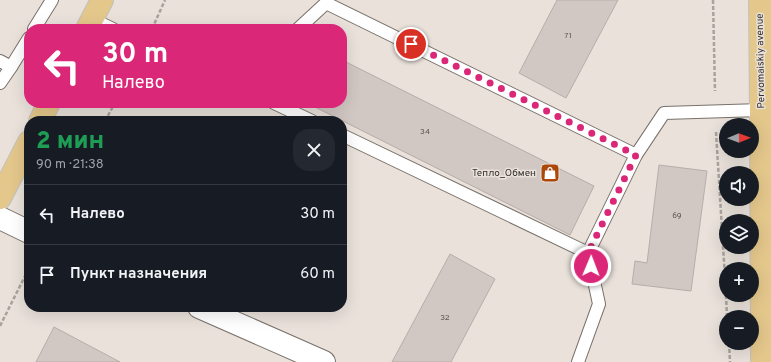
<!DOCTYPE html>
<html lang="ru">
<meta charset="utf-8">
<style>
body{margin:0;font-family:Overpass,sans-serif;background:#242831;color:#f1f3f6;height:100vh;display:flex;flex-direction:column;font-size:15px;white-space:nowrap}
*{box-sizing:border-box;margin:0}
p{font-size:13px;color:#9ea1a6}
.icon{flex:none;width:22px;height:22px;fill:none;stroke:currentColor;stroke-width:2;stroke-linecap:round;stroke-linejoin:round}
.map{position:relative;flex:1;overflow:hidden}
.side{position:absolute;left:24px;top:116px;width:323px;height:196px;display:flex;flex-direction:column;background:#171b24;border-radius:16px;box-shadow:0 4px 16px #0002}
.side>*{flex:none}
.guide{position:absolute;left:24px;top:24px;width:323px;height:84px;border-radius:16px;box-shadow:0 4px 16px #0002;background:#db2777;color:#fff;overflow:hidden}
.needle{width:26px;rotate:89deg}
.fabs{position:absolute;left:719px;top:118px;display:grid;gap:8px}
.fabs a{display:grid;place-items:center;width:40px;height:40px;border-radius:50%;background:#171b24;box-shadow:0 4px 16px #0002;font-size:20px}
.pin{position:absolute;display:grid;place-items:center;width:34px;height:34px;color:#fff;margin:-17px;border:2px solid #fff;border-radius:50%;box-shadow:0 1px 4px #0007}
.me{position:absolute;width:44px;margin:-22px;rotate:1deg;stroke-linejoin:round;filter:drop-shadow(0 0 3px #0008)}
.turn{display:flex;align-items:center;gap:14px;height:84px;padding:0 12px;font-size:18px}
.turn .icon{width:52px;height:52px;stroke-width:2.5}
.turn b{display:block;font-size:28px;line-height:34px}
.round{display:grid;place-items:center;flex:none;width:42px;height:42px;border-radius:16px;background:#242831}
.overview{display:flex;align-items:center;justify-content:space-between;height:68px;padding:0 12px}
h1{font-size:24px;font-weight:800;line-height:30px;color:#1e9e55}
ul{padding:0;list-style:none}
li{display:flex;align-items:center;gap:12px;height:60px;padding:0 12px;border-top:1px solid #363941}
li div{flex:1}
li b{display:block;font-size:15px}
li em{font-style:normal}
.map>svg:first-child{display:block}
.building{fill:#d1c7c3;stroke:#b7ada9}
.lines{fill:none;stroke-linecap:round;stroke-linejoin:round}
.lane-casing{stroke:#79716b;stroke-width:14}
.street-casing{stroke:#79716b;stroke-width:24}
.primary-casing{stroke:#c2c1c0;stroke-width:24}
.path{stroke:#a9a29d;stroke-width:2.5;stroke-dasharray:4 2;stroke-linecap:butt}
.lane{stroke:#fff;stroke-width:12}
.street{stroke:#fff;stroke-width:22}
.primary{stroke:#e4c78b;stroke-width:22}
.route{stroke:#db2777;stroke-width:7;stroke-dasharray:0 12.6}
.labels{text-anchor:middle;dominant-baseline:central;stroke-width:3;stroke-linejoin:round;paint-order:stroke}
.number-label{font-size:8px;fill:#5b5653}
.street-label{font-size:10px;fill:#34302e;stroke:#e9e1da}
.poi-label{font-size:10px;fill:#34302e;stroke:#e9e1da;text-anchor:end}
</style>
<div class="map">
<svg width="771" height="362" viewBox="0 0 771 362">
<rect width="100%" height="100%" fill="#e9e1da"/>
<g class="building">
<polygon points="557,0 618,0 566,98 519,73"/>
<polygon points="342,60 594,186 570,235 307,103 342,103"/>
<polygon points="659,165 707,171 691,291 632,284 635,261 647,263"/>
<polygon points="450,254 495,279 451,362 392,362"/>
<polygon points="54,327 120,362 36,362"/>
</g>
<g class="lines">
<defs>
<g id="lane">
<polyline points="92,19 113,29"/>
<polyline points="34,29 52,0"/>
<polyline points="298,29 326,3 636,155 664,113 761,110"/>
<polyline points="0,61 11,67"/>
<polyline points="0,83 11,67 29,38"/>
<polyline points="274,103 312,121"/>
<polyline points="342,135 588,253 636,155"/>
<polyline points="578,362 599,304 588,253"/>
</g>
<g id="street">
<polyline points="0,218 29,232"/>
<polyline points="199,307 324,362"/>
</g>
<g id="primary">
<polyline points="760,0 761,110 762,362"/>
<polyline points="87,29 102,0"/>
<polyline points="40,121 49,103"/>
<polyline points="0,198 29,142"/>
</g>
</defs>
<use href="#lane" class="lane-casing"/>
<use href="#street" class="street-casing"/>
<use href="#primary" class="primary-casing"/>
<g class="path">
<polyline points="713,0 715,91"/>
<polyline points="152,29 165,0"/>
<polyline points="105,121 115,103"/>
<polyline points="716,132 726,294"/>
<polyline points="726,295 727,317"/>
<polyline points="0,326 29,268"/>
<polyline points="729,343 730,362"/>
</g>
<use href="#lane" class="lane"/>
<use href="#street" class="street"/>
<use href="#primary" class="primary"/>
</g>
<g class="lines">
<polyline class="route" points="411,44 636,155 588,253 591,266"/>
</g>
<defs>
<symbol id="shop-square" viewBox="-11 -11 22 22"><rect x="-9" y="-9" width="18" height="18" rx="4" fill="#ab490b" stroke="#e9e1da"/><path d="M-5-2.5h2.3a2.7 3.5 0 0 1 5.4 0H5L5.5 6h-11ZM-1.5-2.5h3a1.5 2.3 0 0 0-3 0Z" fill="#fff"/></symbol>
</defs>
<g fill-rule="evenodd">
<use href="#shop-square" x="539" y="162" width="22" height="22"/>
</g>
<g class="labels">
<g class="number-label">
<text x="568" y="36">71</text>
<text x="425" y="132">34</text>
<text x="677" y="216">69</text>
<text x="445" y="318">32</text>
</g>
<g class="street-label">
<text transform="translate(761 61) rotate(-91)">Pervomaiskiy avenue</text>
</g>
<g class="poi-label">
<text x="536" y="173">Тепло_Обмен</text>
</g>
</g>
</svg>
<div class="fabs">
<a><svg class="needle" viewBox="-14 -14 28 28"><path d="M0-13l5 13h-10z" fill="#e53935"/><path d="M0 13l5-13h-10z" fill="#9ea1a6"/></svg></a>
<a><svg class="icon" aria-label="sound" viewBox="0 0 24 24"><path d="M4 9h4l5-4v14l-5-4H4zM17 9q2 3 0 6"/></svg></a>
<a><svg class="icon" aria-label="layers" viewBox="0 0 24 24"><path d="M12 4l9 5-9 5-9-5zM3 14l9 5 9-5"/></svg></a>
<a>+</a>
<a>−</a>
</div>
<div class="pin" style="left:411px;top:44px;background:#d93025"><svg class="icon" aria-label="arrive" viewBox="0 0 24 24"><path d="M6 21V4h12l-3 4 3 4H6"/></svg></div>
<svg class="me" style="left:591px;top:266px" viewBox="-20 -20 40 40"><circle r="17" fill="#db2777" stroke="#fff" stroke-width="3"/><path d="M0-11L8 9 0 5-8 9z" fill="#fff"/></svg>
<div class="guide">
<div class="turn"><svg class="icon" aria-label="left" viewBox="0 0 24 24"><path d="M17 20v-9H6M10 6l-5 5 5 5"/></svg><div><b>30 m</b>Налево</div></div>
</div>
<section class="side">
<div class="overview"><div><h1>2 мин</h1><p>90 m · 21:38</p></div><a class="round"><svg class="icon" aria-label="close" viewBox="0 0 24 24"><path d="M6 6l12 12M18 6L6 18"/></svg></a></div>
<ul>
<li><svg class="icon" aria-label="left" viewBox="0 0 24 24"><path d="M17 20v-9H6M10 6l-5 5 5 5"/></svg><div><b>Налево</b></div><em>30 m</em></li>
<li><svg class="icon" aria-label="arrive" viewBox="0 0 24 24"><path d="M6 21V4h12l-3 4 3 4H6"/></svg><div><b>Пункт назначения</b></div><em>60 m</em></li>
</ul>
</section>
</div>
